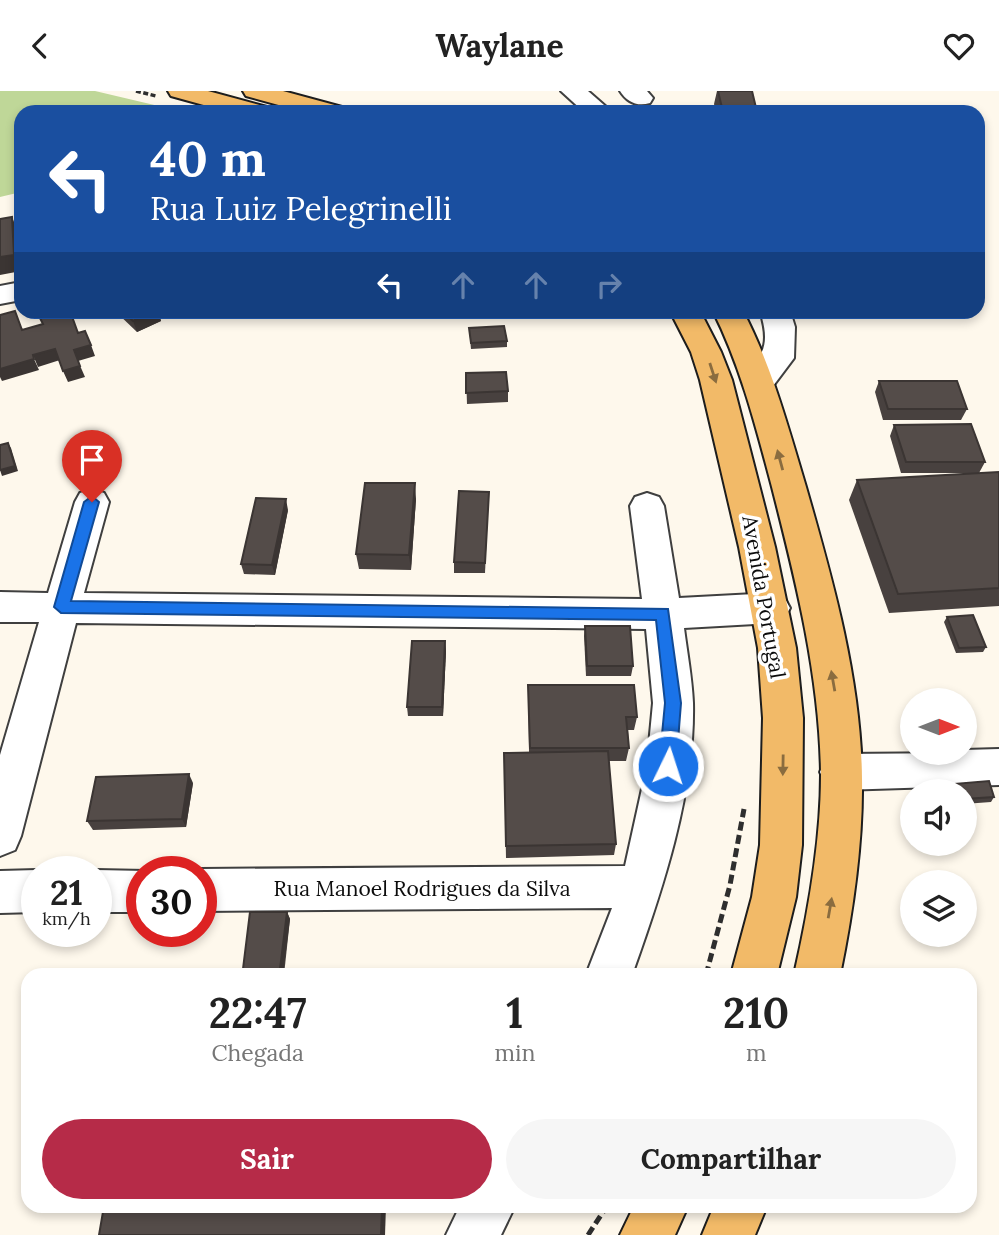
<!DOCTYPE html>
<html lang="pt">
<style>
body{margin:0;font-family:Lora,serif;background:#f6f6f6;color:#222;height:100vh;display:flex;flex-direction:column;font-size:26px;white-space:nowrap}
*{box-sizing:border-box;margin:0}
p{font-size:23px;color:#767676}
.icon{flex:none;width:38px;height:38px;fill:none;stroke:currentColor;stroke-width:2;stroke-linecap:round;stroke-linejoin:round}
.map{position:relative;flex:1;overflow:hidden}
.side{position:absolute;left:21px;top:877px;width:956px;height:245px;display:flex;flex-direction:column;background:#fff;border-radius:21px;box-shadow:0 4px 10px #0003}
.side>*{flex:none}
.guide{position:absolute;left:14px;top:14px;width:971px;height:214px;border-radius:21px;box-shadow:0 4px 10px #0003;background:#1a4fa0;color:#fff;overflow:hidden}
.needle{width:46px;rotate:90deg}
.fabs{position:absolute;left:900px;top:597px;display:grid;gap:14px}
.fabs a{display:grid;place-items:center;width:77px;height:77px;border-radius:50%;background:#fff;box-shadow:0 4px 10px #0003;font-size:35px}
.speed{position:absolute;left:21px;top:765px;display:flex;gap:14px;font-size:35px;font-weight:700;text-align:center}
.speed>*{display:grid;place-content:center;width:91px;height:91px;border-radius:50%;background:#fff;box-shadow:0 4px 10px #0003;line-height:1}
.speed small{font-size:18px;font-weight:400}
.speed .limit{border:10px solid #d22;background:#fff;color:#111}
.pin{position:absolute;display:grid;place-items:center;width:60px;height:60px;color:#fff;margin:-72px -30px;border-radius:50% 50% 50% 0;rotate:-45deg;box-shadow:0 0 7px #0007}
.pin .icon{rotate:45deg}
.me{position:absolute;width:77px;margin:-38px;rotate:4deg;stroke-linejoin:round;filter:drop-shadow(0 0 5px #0008)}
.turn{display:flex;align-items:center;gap:24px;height:147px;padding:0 21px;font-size:32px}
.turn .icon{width:91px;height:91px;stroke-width:2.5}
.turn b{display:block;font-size:49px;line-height:60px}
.lanes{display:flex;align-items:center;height:66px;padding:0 21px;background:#0003;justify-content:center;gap:35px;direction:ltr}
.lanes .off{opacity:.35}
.eta{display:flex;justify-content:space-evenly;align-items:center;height:119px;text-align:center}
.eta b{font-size:42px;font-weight:700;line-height:49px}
.cta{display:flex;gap:14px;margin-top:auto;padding:14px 21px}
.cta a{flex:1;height:80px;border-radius:42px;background:#b62b48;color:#fff;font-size:28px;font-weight:700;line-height:80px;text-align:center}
.cta a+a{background:#f6f6f6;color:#222}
header{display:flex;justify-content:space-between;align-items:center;height:91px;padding:0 21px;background:#fff;font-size:32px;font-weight:700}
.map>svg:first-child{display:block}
.forest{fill:#bfd798}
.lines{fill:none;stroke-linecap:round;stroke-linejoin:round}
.minor-casing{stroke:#3f3f3f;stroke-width:4}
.major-casing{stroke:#1d1d1d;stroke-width:4}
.path-far1{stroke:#2e2e2e;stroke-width:3.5;stroke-dasharray:5 2.5;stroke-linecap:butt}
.path{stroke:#2e2e2e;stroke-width:5;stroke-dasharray:9 4.5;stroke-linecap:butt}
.minor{fill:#fff;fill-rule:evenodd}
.major{fill:#f2ba68;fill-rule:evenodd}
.wall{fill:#48413f}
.shaded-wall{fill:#3b3533}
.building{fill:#544c49;stroke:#3b3533;stroke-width:2}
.oneway{fill:#8a6c3f}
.route{fill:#1a73e8;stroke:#114b97;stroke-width:2}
.labels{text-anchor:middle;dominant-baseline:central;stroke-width:7;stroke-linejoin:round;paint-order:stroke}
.street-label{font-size:21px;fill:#0c0c0c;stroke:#fff}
</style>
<header><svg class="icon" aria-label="back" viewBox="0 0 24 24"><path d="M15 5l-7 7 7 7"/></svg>Waylane<svg class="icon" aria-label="heart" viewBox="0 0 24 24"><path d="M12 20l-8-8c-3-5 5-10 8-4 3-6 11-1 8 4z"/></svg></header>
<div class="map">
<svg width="999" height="1144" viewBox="0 0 999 1144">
<rect width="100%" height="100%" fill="#fef8ec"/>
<polygon class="forest" points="0,0 95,0 184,21 21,21 21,101 0,106"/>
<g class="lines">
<defs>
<g id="minor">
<polygon points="561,0 588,0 612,21 584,21"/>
<path d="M620 0H647L653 7 650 12C637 16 627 11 620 0Z"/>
<polygon points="21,191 21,209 0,213 0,195"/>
<path d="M760 220H790L795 236 794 267 770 299 759 302 748 299 743 291C761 262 772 258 760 220Z"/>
<path d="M92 398 104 402 109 411 84 502 642 508 630 415 635 406 647 402 659 406 664 415 679 507 771 502 784 506 790 517 784 528 771 532 684 537C687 561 692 587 693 612 695 702 662 800 632 884H586L612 817 201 820V780H195L201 778 625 775 647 675 653 612 646 538 76 532 21 745 15 759 0 765V664L39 531H0V501L48 502 75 411 80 402Z"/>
<polygon points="999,658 999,694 841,699 826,694 820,681 826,668 841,663 964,662 964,659"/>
<polygon points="37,779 41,780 37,780 37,821 0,822 0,780"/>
<polygon points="96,779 146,780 142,780 142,821 96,821 96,780 92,780"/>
<polygon points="460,1115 515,1115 501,1144 446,1144"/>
</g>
<g id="major">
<polygon points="168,0 208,0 267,16 271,21 229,21 171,5"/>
<polygon points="243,0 283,0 342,16 346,21 304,21 246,5"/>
<polygon points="670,220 700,220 721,261 732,289 775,456 796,557 803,627 802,754 796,806 777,884 731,884 752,806 760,754 763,627 758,557 739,456 700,289 691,261"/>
<path d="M713 220H743C772 276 788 336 806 396 833 490 861 589 862 688 863 752 853 821 840 884H794C808 823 821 747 821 684 820 586 796 490 772 396 756 336 741 276 713 220Z"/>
<polygon points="634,1115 688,1115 675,1144 620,1144"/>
<polygon points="714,1115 767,1115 755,1144 702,1144"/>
</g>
</defs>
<use href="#minor" class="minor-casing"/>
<use href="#major" class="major-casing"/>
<polyline class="path-far1" points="136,0 156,5"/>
<g class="path">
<polyline points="706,884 730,794 744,718"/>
<polyline points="588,1144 607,1115"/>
</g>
<use href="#minor" class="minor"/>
<use href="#major" class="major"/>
</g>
<g class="wall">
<polygon points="717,0 752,0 757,21 716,21 714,13"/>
<polygon points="115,220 158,220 161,230 137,241"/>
<polygon points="469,237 507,250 507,256 471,258"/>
<polygon points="466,282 508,300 508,311 467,313"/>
<polygon points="879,290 967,318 961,329 883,329 875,301"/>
<polygon points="894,334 985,371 979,382 901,382 890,345"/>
<polygon points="999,381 999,515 889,522 849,409 857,389"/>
<polygon points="489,401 485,482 454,482 454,471"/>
<polygon points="416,408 411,479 359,478 356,463"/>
<polygon points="288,419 275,484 244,483 241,473"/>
<polygon points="947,526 986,556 983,561 956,562 944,531"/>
<polygon points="585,535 633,575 631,585 586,585 584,545"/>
<polygon points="445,550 446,560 443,625 408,625 407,616"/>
<polygon points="528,594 637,626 634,639 628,639 629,657 626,670 609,670 616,753 614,764 506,767 504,662 529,661"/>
<polygon points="193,692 186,736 93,739 87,730"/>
<polygon points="941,694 994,706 991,711 964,713 964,700 939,700 938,698"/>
<polygon points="287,821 290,828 284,884 246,884 243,878"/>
</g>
<g class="shaded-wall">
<polygon points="12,126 19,143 21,180 0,184 0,166"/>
<polygon points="153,220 158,220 161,230 137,241 133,230"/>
<polygon points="91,254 95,265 78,270 85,286 68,291 63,280 74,259"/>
<polygon points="55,258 60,269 38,276 33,264"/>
<polygon points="34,268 39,279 2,290 0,286 0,278"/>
<polygon points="8,352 11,357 18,380 2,385 0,379"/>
<polygon points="415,392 416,408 411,479 409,464"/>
<polygon points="286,408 288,419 275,484 272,474"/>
<polygon points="445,550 446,560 443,625 442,616"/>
<polygon points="189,683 193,692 186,736 182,728"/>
<polygon points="287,821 290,828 283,884 280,878"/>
<polygon points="382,1115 386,1115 385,1144 381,1144"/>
</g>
<g class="building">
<polygon points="718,0 752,0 757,21 723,21"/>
<polygon points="12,126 14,164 0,166 0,128"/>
<polygon points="15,220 22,239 43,233 40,227 62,220 70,220 78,242 85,240 91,254 74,259 80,275 63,280 55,258 33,264 34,268 0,278 0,224"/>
<polygon points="123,220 153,220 133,230"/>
<polygon points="504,235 507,250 471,252 469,237"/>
<polygon points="506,281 508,300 466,302 466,282"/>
<polygon points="879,290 957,290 967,318 888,318"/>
<polygon points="971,333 985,371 906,371 894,334"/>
<polygon points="8,352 15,375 0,379 0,354"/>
<polygon points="999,381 999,497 898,503 857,389"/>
<polygon points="365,392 415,392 409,464 356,463"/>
<polygon points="459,400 489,401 485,472 454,471"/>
<polygon points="256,407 286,408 272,474 241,473"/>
<polygon points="973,524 986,556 959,557 947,526"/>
<polygon points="585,535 630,535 633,575 587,575"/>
<polygon points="412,550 445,550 442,616 407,616"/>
<polygon points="528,594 634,594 637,626 626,626 629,657 530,657"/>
<polygon points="608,660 616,753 506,755 504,662"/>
<polygon points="189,683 182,728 87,730 96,686"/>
<polygon points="989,690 994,706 964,708 964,700 944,700 941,694"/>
<polygon points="250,821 287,821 280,878 243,878"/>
<polygon points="104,1115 382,1115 381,1144 99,1144"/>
</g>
<defs><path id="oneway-solid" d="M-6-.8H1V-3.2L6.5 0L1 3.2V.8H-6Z" transform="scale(1.75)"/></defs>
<g class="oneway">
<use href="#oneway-solid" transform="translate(713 282) rotate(72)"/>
<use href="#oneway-solid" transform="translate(780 369) rotate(-105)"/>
<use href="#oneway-solid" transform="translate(833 590) rotate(-100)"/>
<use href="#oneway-solid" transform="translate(783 674) rotate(91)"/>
<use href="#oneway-solid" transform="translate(830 817) rotate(-80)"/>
</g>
<polygon class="route" points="92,405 99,411 71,510 668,518 681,612 676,675 674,680 668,682 662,680 659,675 665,612 656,529 61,522 54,516 84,411"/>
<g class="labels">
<g class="street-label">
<text transform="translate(764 506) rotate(80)">Avenida Portugal</text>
<text x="422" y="797">Rua Manoel Rodrigues da Silva</text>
</g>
</g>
</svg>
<div class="fabs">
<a><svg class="needle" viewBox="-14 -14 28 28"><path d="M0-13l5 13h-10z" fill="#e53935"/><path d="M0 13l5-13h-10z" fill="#767676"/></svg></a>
<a><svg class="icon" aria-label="sound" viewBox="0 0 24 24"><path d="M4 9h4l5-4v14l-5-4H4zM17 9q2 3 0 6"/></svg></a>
<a><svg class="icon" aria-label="layers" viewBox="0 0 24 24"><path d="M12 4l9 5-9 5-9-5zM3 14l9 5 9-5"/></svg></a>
</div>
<div class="speed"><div>21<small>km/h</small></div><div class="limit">30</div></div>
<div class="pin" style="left:92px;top:411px;background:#d93025"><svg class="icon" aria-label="arrive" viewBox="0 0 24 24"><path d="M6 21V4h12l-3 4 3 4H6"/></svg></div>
<svg class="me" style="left:668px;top:675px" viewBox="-20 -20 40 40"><circle r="17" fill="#1a73e8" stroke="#fff" stroke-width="3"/><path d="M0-11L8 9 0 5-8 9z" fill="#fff"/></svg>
<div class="guide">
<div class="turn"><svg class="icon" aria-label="left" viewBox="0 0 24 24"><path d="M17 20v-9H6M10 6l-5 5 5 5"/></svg><div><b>40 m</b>Rua Luiz Pelegrinelli</div></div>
<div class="lanes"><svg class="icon" aria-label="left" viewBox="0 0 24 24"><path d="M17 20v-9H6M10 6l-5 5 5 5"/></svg><svg class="icon off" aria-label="ahead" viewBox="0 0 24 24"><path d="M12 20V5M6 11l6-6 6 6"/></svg><svg class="icon off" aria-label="ahead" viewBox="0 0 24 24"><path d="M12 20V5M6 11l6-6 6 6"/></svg><svg class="icon off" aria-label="right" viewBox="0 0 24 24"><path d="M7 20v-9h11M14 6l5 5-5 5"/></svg></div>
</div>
<section class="side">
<div class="eta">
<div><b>22:47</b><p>Chegada</p></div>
<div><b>1</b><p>min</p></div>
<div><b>210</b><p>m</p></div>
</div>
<div class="cta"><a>Sair</a><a>Compartilhar</a></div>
</section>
</div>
